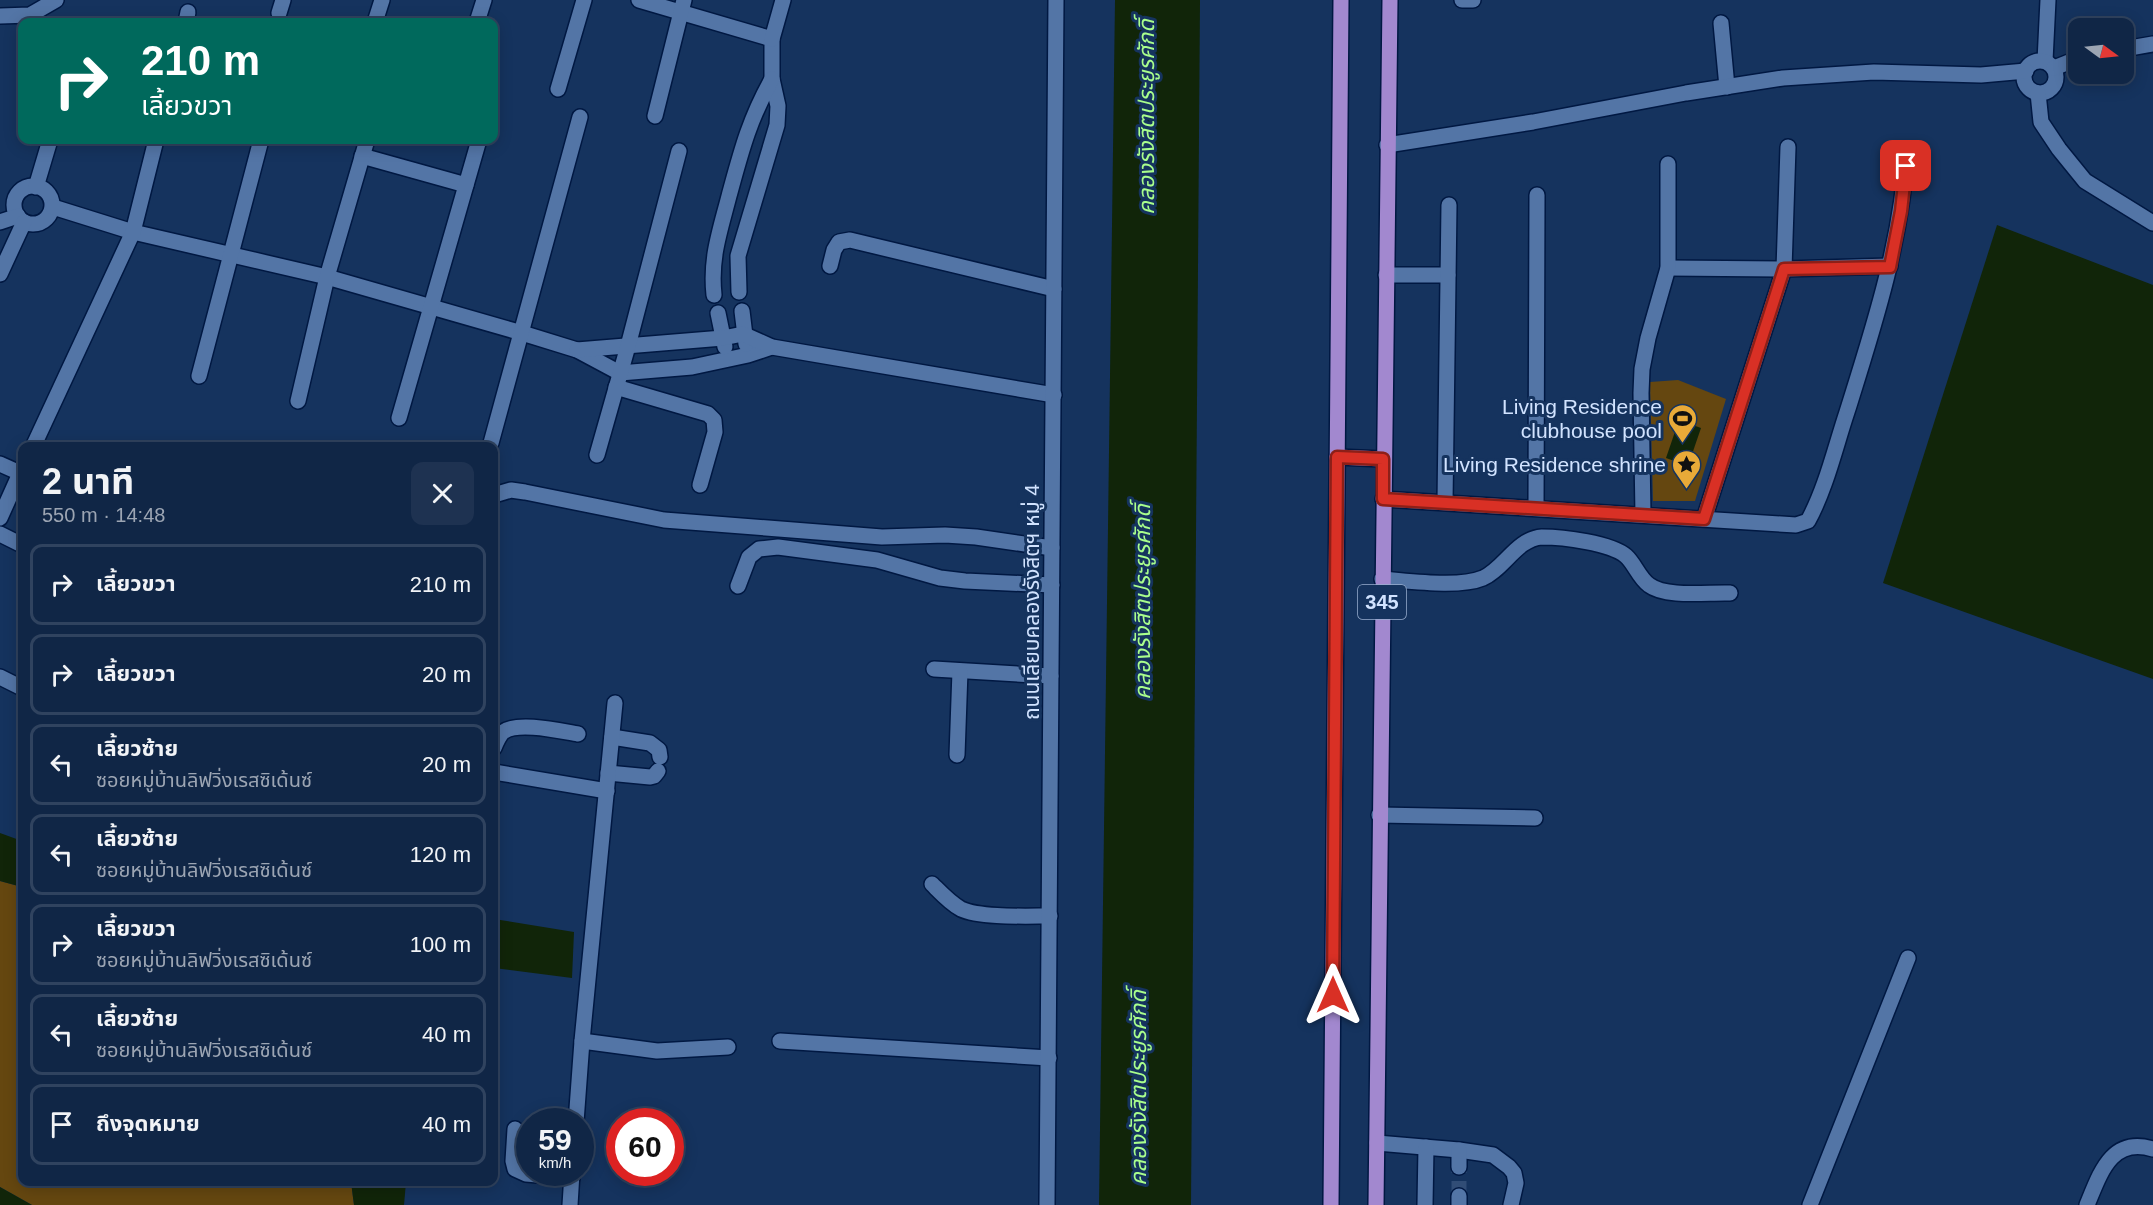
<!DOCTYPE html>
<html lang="th">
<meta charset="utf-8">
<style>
body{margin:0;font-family:Helvetica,"Noto Sans Thai",sans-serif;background:#1e3251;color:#f1f3f6;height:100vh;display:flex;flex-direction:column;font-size:22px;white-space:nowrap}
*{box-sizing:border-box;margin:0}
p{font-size:20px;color:#9ca5b3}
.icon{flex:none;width:33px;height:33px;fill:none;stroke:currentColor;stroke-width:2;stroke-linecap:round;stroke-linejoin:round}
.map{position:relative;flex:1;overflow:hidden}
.drawer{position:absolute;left:18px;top:442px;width:480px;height:744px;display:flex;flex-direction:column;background:#102646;border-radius:12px;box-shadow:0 3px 15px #0003,0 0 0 2px #30435f}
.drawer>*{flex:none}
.banner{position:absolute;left:18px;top:18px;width:480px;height:126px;border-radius:12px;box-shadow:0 3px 15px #0003,0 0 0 2px #30435f;background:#00695c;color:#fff;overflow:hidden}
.needle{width:39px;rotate:105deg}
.fabs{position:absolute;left:2068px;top:18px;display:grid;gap:12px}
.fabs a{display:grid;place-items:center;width:66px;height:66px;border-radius:12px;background:#102646;box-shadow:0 3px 15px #0003,0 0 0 2px #30435f;font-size:30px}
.speed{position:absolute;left:516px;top:1108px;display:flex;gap:12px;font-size:30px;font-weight:700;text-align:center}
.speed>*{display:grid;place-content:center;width:78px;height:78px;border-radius:50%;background:#102646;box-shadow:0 3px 15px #0003,0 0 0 2px #30435f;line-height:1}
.speed small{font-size:15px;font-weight:400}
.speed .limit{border:9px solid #d22;background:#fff;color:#111}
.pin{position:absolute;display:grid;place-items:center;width:51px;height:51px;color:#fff;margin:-26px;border-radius:12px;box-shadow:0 3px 9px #0006}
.me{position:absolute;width:66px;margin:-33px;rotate:0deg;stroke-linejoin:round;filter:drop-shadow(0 0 4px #0008)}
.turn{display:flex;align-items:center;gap:21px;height:126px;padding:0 24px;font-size:27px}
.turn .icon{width:78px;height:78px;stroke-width:2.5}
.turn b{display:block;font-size:42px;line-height:51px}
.round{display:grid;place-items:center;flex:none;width:63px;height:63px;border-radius:12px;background:#1e3251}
.headline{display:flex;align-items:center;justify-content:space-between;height:102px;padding:0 24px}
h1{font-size:36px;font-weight:700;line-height:45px}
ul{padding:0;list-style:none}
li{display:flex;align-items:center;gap:18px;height:81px;margin:0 12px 9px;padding:0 12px;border:3px solid #30435f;border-radius:12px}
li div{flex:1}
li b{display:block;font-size:22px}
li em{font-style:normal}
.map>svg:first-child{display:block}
.green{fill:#654710}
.water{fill:#112509}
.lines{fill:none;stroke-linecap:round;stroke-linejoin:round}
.minor-tunnel{stroke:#314d76;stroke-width:15;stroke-dasharray:15 8;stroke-linecap:butt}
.minor-casing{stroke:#001842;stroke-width:18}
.major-casing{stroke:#001842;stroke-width:18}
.minor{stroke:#5375a6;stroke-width:15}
.major{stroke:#a288cf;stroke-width:15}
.route-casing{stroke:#8d1f18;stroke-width:15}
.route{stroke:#d93025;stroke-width:10}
.labels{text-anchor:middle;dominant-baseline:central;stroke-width:6;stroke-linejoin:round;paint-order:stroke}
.shield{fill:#15335e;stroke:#99aecf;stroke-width:1.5}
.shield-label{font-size:20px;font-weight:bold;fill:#d1e3ff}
.poi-label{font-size:21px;fill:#d1e3ff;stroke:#15335e;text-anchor:end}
.street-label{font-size:21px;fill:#d1e3ff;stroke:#15335e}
.water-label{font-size:22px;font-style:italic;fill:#a9fe8c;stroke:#15335e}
</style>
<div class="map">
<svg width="2153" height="1205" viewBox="0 0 2153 1205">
<rect width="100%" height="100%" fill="#15335e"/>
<g class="green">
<polygon points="1678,380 1726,399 1695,501 1653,501 1650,382"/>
<polygon points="0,881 22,887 22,1182 351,1182 354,1205 32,1205 0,1187"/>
</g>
<g class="water">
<polygon points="1115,0 1200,0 1191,1205 1099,1205"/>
<polygon points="1997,225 2153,285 2153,679 1883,583"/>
<polygon points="1679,420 1701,428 1688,466 1666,458"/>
<polygon points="0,833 22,841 22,887 0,881"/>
<polygon points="494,919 574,932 572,978 494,968"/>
<polygon points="351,1182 406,1182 404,1205 354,1205"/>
<polygon points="0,1187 32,1205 0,1205"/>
</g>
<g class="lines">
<polyline class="minor-tunnel" points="1459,1196 1459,1167"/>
<defs>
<g id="minor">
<polyline points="639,0 772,39 772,79 778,106 777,125 738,256 739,292"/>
<polyline points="1462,0 1473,0"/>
<polyline points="279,13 283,0"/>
<polyline points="0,16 30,15 56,0"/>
<polyline points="186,22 188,12"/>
<polyline points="375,22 382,0"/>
<polyline points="477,22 484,0"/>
<polyline points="1721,23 1727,87"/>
<polyline points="772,39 783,0"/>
<polyline points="2124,49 2153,44"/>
<polyline points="2045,61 2048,0"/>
<circle cx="2040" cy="77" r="16"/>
<polyline points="2054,68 2079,58"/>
<polyline points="558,89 584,0"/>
<polyline points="2038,93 2041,122 2059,149 2085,181 2153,223"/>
<polyline points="655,116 684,0"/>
<polyline points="1387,145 1533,122 1686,93 1783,78 1874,72 1981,75 2026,71"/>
<polyline points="362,156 466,185"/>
<circle cx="33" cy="205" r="19"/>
<polyline points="36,187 50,140"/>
<polyline points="53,207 133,232 327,277 522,333 577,350 620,373 692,367 748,355 772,347"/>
<polyline points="0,222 18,216"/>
<polyline points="830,266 834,250 839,242 850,240 1054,289"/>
<polyline points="1668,268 1784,269 1890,266"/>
<polyline points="0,274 24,222"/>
<polyline points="1386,275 1448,275"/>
<path d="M714 295C710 258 720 231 729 196 741 152 749 120 772 79"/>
<polyline points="742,311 746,344"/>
<polyline points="718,313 725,347"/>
<polyline points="577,350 723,338 743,334 772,347 1054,395"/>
<polyline points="199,376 261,140"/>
<polyline points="616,387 708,414 714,420 715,432 700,485"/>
<polyline points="298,401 327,277 367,140"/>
<polyline points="399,418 479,140"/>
<polyline points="491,443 580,117"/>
<polyline points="33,447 133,232 156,140"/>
<polyline points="597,455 628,346 679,151"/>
<polyline points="0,464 20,473"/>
<polyline points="494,495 511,490 525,492 664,520 882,537 945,535 976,537 1052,548"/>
<path d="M1383 499 1796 525 1808 521C1826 488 1835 448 1847 412 1874 326 1902 240 1907 149"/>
<polyline points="1445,502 1449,205"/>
<polyline points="1536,508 1537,195"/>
<polyline points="1643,515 1641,393 1642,369 1648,338 1668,268 1668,164"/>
<polyline points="0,518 22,469"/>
<polyline points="1704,519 1784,269 1788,147"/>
<polyline points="0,534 22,545"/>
<path d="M1382 579C1410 581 1459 588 1483 578 1505 568 1516 539 1542 537 1563 537 1611 543 1626 556 1635 564 1639 578 1649 585 1666 598 1709 592 1730 593"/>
<polyline points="738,586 749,557 759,549 778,547 877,560 940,578 965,581 1052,585"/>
<polyline points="934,669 1051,676"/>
<polyline points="0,677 22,688"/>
<polyline points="612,737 650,743 659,750 660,757"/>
<path d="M494 748C496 743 499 736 503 732 518 721 560 731 578 734"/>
<polyline points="957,755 960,671"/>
<polyline points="494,772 607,791"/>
<polyline points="608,773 650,777 654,776 658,771"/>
<polyline points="1379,815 1535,818"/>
<path d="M932 884C941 893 950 903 961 909 980 918 1027 916 1050 916"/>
<polyline points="582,1041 657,1051 728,1047"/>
<polyline points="780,1041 1049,1058"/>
<polyline points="576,1122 582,1041 615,703"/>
<polyline points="515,1129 513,1161 515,1169 526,1174 572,1178"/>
<polyline points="1377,1143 1459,1150 1493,1155 1509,1167 1514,1173 1516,1183 1511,1205"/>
<polyline points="1459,1167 1459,1150"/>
<polyline points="570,1205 572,1173"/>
<polyline points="1047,1205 1056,0"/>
<polyline points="1425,1205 1426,1147"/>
<polyline points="1459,1205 1459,1196"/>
<polyline points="1810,1205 1908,958"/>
<path d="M2087 1205C2100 1174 2111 1136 2153 1149"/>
</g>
<g id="major">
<polyline points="1337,457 1383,459"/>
<polyline points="1331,1205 1341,0"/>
<polyline points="1376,1205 1390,0"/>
</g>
</defs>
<use href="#minor" class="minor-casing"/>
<use href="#major" class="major-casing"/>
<use href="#minor" class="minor"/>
<use href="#major" class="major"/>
</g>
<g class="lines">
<defs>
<polyline id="route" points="1333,995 1337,457 1383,459 1383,499 1704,519 1784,269 1890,267 1901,211 1906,166"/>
</defs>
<use href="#route" class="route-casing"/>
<use href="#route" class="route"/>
</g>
<defs>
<symbol id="stadium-pin" viewBox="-11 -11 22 30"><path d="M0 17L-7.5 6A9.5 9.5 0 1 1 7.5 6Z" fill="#e9aa38" stroke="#15335e"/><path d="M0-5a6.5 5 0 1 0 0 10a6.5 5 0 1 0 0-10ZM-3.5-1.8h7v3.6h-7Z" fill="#111"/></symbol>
<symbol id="sight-pin" viewBox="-11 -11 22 30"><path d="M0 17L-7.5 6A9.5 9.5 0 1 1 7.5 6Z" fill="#e9aa38" stroke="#15335e"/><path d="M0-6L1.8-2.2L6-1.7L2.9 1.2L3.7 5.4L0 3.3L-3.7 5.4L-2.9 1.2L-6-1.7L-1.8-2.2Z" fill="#111"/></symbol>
</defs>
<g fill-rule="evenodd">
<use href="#stadium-pin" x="1666" y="402" width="33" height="45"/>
<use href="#sight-pin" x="1670" y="448" width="33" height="45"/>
</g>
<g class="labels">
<rect class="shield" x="1358" y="585" width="48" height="34" rx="4.5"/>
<g class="shield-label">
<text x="1382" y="602">345</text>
</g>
<g class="poi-label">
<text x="1662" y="406">Living Residence<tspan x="1662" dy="24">clubhouse pool</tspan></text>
<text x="1666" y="464">Living Residence shrine</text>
</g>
<g class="street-label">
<text transform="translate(1031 602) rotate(-90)">ถนนเลียบคลองรังสิตฯ หมู่ 4</text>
</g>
<g class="water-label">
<text transform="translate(1146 117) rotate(-90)">คลองรังสิตประยูรศักดิ์</text>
<text transform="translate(1142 602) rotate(-90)">คลองรังสิตประยูรศักดิ์</text>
<text transform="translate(1138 1088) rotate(-90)">คลองรังสิตประยูรศักดิ์</text>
</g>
</g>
</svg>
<div class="fabs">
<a><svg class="needle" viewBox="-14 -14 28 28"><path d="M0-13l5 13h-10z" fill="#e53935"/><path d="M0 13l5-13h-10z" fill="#9ca5b3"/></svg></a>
</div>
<div class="speed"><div>59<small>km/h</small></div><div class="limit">60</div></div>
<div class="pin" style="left:1906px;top:166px;background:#d93025"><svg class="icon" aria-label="arrive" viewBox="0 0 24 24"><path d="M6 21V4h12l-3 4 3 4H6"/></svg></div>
<svg class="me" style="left:1333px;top:995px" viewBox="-20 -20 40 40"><path d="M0-17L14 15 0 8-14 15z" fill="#d93025" stroke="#fff" stroke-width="4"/></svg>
<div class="banner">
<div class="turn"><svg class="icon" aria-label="right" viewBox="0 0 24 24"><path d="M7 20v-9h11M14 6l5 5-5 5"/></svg><div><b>210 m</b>เลี้ยวขวา</div></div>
</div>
<section class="drawer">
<div class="headline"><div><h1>2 นาที</h1><p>550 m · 14:48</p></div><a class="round"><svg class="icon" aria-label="close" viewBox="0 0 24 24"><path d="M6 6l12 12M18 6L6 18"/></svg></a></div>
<ul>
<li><svg class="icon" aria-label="right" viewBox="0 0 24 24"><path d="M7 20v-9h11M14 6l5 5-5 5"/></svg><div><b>เลี้ยวขวา</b></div><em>210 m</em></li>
<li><svg class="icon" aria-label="right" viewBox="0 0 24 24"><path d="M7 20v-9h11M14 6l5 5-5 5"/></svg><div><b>เลี้ยวขวา</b></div><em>20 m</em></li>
<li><svg class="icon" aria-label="left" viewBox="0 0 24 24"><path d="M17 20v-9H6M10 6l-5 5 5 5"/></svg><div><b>เลี้ยวซ้าย</b><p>ซอยหมู่บ้านลิฟวิ่งเรสซิเด้นซ์</p></div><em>20 m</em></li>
<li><svg class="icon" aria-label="left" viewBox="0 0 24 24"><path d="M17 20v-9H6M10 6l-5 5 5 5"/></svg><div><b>เลี้ยวซ้าย</b><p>ซอยหมู่บ้านลิฟวิ่งเรสซิเด้นซ์</p></div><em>120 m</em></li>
<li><svg class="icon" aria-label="right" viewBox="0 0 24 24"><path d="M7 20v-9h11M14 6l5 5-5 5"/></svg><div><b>เลี้ยวขวา</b><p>ซอยหมู่บ้านลิฟวิ่งเรสซิเด้นซ์</p></div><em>100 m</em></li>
<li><svg class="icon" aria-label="left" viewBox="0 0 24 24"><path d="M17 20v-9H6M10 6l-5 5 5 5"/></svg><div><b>เลี้ยวซ้าย</b><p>ซอยหมู่บ้านลิฟวิ่งเรสซิเด้นซ์</p></div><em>40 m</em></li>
<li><svg class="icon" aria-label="arrive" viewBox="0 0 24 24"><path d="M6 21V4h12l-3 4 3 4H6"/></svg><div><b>ถึงจุดหมาย</b></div><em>40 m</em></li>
</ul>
</section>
</div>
